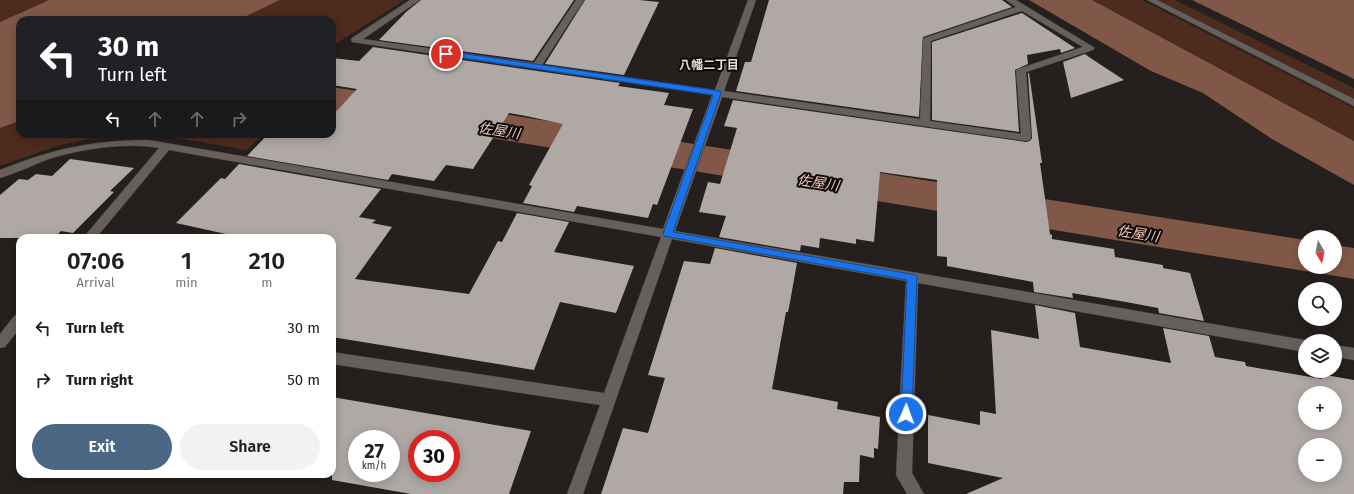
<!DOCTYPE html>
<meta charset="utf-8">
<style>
body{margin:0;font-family:"Fira Sans","Noto Sans JP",sans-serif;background:#f2f2f2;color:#202124;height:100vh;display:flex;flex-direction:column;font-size:15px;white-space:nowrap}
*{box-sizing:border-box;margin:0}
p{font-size:13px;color:#757577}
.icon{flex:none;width:22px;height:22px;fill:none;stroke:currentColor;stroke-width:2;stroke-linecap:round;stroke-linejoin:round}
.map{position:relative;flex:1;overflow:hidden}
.drawer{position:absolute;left:16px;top:234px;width:320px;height:244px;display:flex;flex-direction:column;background:#fff;border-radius:12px;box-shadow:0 2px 10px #0003}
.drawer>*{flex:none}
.top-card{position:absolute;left:16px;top:16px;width:320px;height:122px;border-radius:12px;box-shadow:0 2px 10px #0003;background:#202124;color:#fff;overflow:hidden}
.needle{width:26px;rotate:170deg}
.controls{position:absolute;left:1298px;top:230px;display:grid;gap:8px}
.controls a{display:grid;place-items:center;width:44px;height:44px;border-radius:50%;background:#fff;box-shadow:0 2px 10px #0003;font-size:20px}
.speed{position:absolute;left:348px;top:430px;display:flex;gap:8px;font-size:20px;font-weight:700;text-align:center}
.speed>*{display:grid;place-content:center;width:52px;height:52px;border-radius:50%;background:#fff;box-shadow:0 2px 10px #0003;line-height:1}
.speed small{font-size:10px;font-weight:400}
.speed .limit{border:6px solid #d22;background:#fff;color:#111}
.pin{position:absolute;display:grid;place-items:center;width:34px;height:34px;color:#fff;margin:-17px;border:2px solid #fff;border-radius:50%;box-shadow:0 1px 4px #0007}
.me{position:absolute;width:44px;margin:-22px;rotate:2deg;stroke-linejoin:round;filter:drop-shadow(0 0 3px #0008)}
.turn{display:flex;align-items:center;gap:14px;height:84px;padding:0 16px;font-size:18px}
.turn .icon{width:52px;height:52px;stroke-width:2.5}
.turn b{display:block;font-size:28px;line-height:34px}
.lanes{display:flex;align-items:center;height:38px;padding:0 16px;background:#0003;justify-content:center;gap:20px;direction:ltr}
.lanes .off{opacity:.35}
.eta{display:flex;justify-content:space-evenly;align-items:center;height:68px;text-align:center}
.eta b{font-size:24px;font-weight:600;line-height:28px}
.primary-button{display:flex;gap:8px;margin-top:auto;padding:8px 16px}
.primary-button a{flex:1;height:46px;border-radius:24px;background:#4c6784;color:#fff;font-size:16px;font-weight:600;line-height:46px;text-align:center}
.primary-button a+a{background:#f2f2f2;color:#202124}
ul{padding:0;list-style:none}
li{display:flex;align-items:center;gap:12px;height:52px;padding:0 16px}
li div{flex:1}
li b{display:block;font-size:15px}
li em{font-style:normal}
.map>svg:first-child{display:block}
.green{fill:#4d2b1e}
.water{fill:#815748}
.building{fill:#afa8a5;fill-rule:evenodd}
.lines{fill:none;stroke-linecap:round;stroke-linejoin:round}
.minor-casing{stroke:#403c3a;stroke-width:1}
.minor{fill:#665f5c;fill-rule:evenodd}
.route{fill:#1a73e8;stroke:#114b97}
.labels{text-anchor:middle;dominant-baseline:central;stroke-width:4;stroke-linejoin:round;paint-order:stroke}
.far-neighbourhood-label{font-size:12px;font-weight:bold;fill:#e0dcdb;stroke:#0c0a09}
.water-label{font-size:14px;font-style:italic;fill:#f6cbbb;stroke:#0c0a09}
</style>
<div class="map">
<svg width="1354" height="494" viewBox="0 0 1354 494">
<rect width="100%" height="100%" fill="#251f1d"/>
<g class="green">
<polygon points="0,0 49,0 0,22"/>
<polygon points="280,0 405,0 332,46 332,20 238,20"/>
<polygon points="1092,0 1142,0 1354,108 1354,141"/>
<polygon points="1158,0 1175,0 1354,88 1354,99"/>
<polygon points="20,121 20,134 263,134 247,150 159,135 119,136 89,139 57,146 0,166 0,128"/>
</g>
<g class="water">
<polygon points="49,0 280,0 238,20 20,20 20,121 0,128 0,22"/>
<polygon points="1029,0 1092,0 1354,141 1354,185 1272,139 1203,93 1151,71"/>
<polygon points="1192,0 1354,0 1354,79"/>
<polygon points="332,87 1305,240 1305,267 1335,267 1335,245 1354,248 1354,279 332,112"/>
</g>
<g class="building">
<polygon points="421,0 574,0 533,61 379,40 406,12"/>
<polygon points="585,0 639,0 659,2 624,75 545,64"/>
<polygon points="769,0 1002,0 1012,7 923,37 919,117 736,91 745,62 751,62"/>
<polygon points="1022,13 1075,48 1061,53 1060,49 1027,55 1028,64 1015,70 1019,132 932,120 932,42"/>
<polygon points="373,47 620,83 618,86 669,93 664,105 693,109 657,205 653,204 648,218 577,206 574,212 523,203 532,186 529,185 563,124 526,116 509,113 473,169 446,165 434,181 392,174 388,180 247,156 268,134 332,134 332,116 357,89 332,85 332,58 359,61"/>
<polygon points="1085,54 1089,57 1124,80 1071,98 1063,62"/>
<polygon points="1028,73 1029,73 1042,163 1040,163 1050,234 1052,235 1052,239 1114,249 1115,257 1163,265 1163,268 1190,273 1204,321 1159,313 1158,308 1126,302 1072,293 1073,298 1034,292 1033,282 947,266 947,257 937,256 937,180 880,172 874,242 856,239 856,244 820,238 819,248 801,245 800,251 719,237 726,216 699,212 708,182 720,184 737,128 724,126 733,100 1026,142 1030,141 1032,138"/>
<polygon points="70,159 134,168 110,191 114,192 73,233 61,231 54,238 0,238 0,195 19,179 28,180 36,174 52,176"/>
<polygon points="239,164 381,189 359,217 376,220 372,223 392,227 355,279 469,294 498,241 502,242 517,213 569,222 554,252 634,266 616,313 560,302 534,370 332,337 332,238 266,238 247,234 244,238 176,223 221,178 225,179"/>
<polygon points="715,248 797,263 790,302 788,312 786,312 772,389 838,402 837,409 880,417 878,449 874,448 874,458 860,455 859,482 844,482 843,494 601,494 623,428 648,433 665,378 648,375 684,261 710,264"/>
<path d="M1035 305 1075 313 1080 347 1171 363 1163 328 1209 336 1215 357 1245 362 1246 366 1322 379 1320 374 1354 380V494H966L1003 478 928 463V415L980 425V411L996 414 991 330 1039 339ZM1305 393H1335V423H1305ZM1305 445H1335V475H1305Z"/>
<path d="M332 397 531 431 509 494H411L332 480ZM357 439H391V473H357ZM417 439H451V473H417Z"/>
</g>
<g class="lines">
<defs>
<g id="minor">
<path d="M410 0H420L363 39 534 63 576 0H584L542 65 715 90 748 0H756L724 91 920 119 923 40 924 38 1016 7 1006 0H1016L1095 48 1093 50 1026 72 1031 138 1030 140 1026 141 722 97 675 231 1305 340 1307 341H1305V352L918 283 912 473 924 494H907L896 475 906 281 672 239 583 494H567L600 405 332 364V352L604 393 661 237 169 150 96 238H83L159 148C126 142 81 149 49 159 33 165 17 173 0 178V170C52 149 93 140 149 140L663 229 712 95 352 42 351 40 352 38ZM1022 11 1083 47 1018 69 1016 71 1021 134 930 121 931 41Z"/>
<polygon points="1147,0 1157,0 1354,99 1354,106"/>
<polygon points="20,314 20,328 5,347 0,348 0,334 15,315"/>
<polygon points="1335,345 1354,348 1354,360 1335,357"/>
</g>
</defs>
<use href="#minor" class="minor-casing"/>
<use href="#minor" class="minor"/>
</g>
<polygon class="route" points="446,51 720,91 721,93 673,232 916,275 917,277 912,414 910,418 906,419 903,418 901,414 907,280 664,236 663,234 713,95 443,55 442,54"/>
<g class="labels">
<g class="far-neighbourhood-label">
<text x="709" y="65">八幡二丁目</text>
</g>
<g class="water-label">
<text transform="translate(499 131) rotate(9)">佐屋川</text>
<text transform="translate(818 183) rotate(9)">佐屋川</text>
<text transform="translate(1138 234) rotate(9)">佐屋川</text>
</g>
</g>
</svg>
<div class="controls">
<a><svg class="needle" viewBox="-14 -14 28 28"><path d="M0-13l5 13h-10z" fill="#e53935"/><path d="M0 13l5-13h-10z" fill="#757577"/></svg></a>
<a><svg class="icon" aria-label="search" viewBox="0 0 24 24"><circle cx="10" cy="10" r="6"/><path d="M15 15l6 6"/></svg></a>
<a><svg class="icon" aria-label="layers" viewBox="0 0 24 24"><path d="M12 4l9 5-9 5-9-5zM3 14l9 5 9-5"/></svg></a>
<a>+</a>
<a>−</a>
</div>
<div class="speed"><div>27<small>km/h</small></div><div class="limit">30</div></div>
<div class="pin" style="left:446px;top:54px;background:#d93025"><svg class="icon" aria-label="arrive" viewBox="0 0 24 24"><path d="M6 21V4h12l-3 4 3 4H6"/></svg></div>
<svg class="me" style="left:906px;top:414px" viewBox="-20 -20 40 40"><circle r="17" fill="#1a73e8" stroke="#fff" stroke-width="3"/><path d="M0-11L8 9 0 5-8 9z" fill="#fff"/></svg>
<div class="top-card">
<div class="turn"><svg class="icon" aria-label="left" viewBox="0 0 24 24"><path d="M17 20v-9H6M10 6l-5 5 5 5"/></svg><div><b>30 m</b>Turn left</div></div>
<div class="lanes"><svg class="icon" aria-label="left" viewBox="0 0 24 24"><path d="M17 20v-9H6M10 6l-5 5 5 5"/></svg><svg class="icon off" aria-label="ahead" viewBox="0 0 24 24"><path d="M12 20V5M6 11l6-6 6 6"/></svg><svg class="icon off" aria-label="ahead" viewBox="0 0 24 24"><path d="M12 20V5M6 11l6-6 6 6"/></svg><svg class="icon off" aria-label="right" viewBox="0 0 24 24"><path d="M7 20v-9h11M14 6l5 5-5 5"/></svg></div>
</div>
<section class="drawer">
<div class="eta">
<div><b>07:06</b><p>Arrival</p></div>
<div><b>1</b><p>min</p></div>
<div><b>210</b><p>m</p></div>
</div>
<ul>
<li><svg class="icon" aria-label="left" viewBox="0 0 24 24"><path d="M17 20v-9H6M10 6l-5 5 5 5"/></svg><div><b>Turn left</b></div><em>30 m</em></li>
<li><svg class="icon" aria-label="right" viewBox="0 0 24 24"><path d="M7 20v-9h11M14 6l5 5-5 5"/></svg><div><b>Turn right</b></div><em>50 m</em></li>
</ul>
<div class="primary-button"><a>Exit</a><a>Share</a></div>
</section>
</div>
